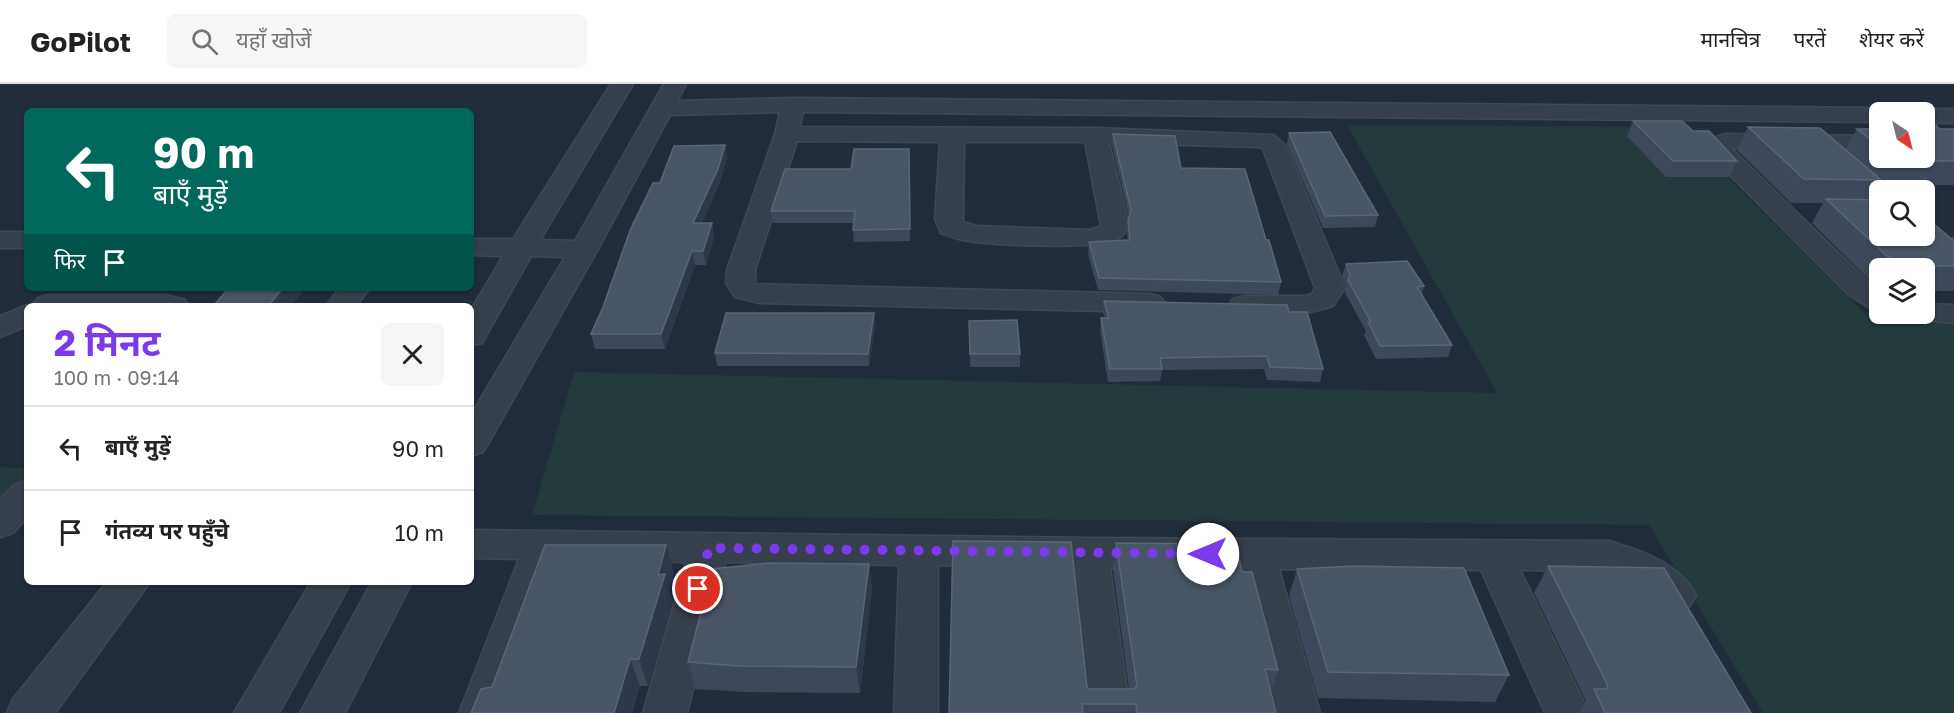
<!DOCTYPE html>
<html lang="hi">
<meta charset="utf-8">
<style>
body{margin:0;font-family:"Golos Text","Noto Sans Devanagari",sans-serif;background:#f6f6f6;color:#222;height:100vh;display:flex;flex-direction:column;font-size:22px;white-space:nowrap}
*{box-sizing:border-box;margin:0}
p{font-size:20px;color:#767676}
.icon{flex:none;width:33px;height:33px;fill:none;stroke:currentColor;stroke-width:2;stroke-linecap:round;stroke-linejoin:round}
.map{position:relative;flex:1;overflow:hidden}
.details{position:absolute;left:24px;top:219px;width:450px;height:282px;display:flex;flex-direction:column;background:#fff;border-radius:9px;box-shadow:0 2px 4px #0004}
.details>*{flex:none}
.top-card{position:absolute;left:24px;top:24px;width:450px;height:183px;border-radius:9px;box-shadow:0 2px 4px #0004;background:#00695c;color:#fff;overflow:hidden}
.needle{width:39px;rotate:145deg}
.controls{position:absolute;left:1869px;top:18px;display:grid;gap:12px}
.controls a{display:grid;place-items:center;width:66px;height:66px;border-radius:9px;background:#fff;box-shadow:0 2px 4px #0004;font-size:30px}
.pin{position:absolute;display:grid;place-items:center;width:51px;height:51px;color:#fff;margin:-26px;border:3px solid #fff;border-radius:50%;box-shadow:0 2px 6px #0007}
.me{position:absolute;width:66px;margin:-33px;rotate:270deg;stroke-linejoin:round;filter:drop-shadow(0 0 4px #0008)}
.turn{display:flex;align-items:center;gap:21px;height:126px;padding:0 30px;font-size:27px}
.turn .icon{width:78px;height:78px;stroke-width:2.5}
.turn b{display:block;font-size:42px;line-height:51px}
.then{display:flex;align-items:center;height:57px;padding:0 30px;background:#0003;gap:12px;font-size:22px}
.round{display:grid;place-items:center;flex:none;width:63px;height:63px;border-radius:9px;background:#f6f6f6}
.headline{display:flex;align-items:center;justify-content:space-between;height:102px;padding:0 30px}
h1{font-size:36px;font-weight:700;line-height:45px;color:#7c3aed}
ul{padding:0;list-style:none}
li{display:flex;align-items:center;gap:18px;height:84px;padding:0 30px;border-top:2px solid #e0e0e0}
li div{flex:1}
li b{display:block;font-size:22px}
li em{font-style:normal}
header{display:flex;align-items:center;gap:36px;box-sizing:border-box;height:84px;padding:0 30px;background:#fff;border-bottom:2px solid #e0e0e0}
header strong{font-size:28px}
nav{display:flex;gap:33px;margin-inline-start:auto;font-size:21px}
.search{width:420px;height:54px;background:#f6f6f6;display:flex;align-items:center;gap:15px;box-sizing:border-box;padding:0 21px;border-radius:9px;color:#767676;font-size:22px}
.map>svg:first-child{display:block}
.green{fill:#243a3c}
.lines{fill:none;stroke-linecap:round;stroke-linejoin:round}
.minor-casing{stroke:#3f4854;stroke-width:3}
.minor{fill:#363f4c;fill-rule:evenodd}
.wall{fill:#3d495a}
.shaded-wall{fill:#2d3949}
.building{fill:#495666;stroke:#5a6575;stroke-width:1.5}
.route{stroke:#7c3aed;stroke-width:10;stroke-dasharray:0 18}
</style>
<header>
<strong>GoPilot</strong>
<div class="search"><svg class="icon" aria-label="search" viewBox="0 0 24 24"><circle cx="10" cy="10" r="6"/><path d="M15 15l6 6"/></svg>यहाँ खोजें</div>
<nav><a>मानचित्र</a><a>परतें</a><a>शेयर करें</a></nav>
</header>
<div class="map">
<svg width="1954" height="629" viewBox="0 0 1954 629">
<rect width="100%" height="100%" fill="#222d3b"/>
<g class="green">
<polygon points="1347,41 1677,43 1871,235 1954,235 1954,629 1763,629 1649,441 532,431 574,288 1497,309"/>
<polygon points="0,383 27,384 27,410 0,439"/>
</g>
<g class="lines">
<defs>
<g id="minor">
<path d="M611 0H633L540 156 575 157 664 0H686L677 17 793 14 1880 24 1890 28H1880V38L803 28 800 43 1095 44 1274 51 1286 62 1345 204 1333 222C1302 232 1265 235 1233 227L1229 221 1233 215 1244 212H1305L1312 210 1315 204 1263 65 1260 63 1109 59 1128 138C1127 146 1124 152 1116 156 1097 166 988 161 963 156 956 155 949 152 941 149L935 135 940 58 797 57 755 186V200L1150 210 1160 213 1165 219 1160 225 1150 228 759 219 735 213 726 199 727 186 775 50 780 28 670 31 598 165 488 360 483 368 471 372V331L565 173 531 172 486 252 482 259 471 261V226L503 172 471 171V155H513ZM964 58H1085L1101 142 1090 146 977 142 963 138Z"/>
<polygon points="1924,25 1954,25 1954,39 1924,39 1924,28 1915,28"/>
<polygon points="1725,50 1880,52 1880,66 1731,64 1869,199 1880,205 1880,227 1870,224 1849,211 1706,67 1703,62 1706,57"/>
<polygon points="1838,72 1847,74 1886,106 1880,106 1880,123 1871,121 1829,84 1826,79 1829,74"/>
<rect x="0" y="148" width="27" height="16"/>
<polygon points="340,204 370,204 356,222 326,222"/>
<polygon points="48,211 166,211 185,216 189,222 35,222 33,220 38,214"/>
<polygon points="1924,220 1954,221 1954,239 1913,235 1909,230 1924,230"/>
<polygon points="27,221 31,222 27,222 27,242 0,253 0,232"/>
<polygon points="27,397 27,434 13,449 0,453 0,415 14,401"/>
<path d="M471 446 1089 454 1609 457C1642 467 1679 479 1696 511L1690 522 1676 527 1662 522 1639 502 1609 487 1520 486 1589 629H1545L1481 486 1279 485 1320 629H1276L1240 485 1110 484 1130 629H1086L1071 483 938 481V629H894L899 481 725 478 687 629H643L686 478 557 476 503 629H459L519 475 471 474Z"/>
<polygon points="107,498 150,498 55,629 7,629 13,615"/>
<polygon points="311,498 351,498 279,629 234,629"/>
<polygon points="372,498 412,498 345,629 300,629"/>
</g>
</defs>
<use href="#minor" class="minor-casing"/>
<use href="#minor" class="minor"/>
</g>
<g class="wall">
<polygon points="1633,37 1693,47 1737,77 1729,93 1666,93 1627,52"/>
<polygon points="1748,43 1845,65 1857,45 1880,45 1880,74 1924,74 1939,45 1954,45 1954,101 1883,101 1880,98 1869,116 1951,155 1954,151 1954,207 1924,207 1924,184 1880,184 1880,202 1870,197 1812,139 1823,119 1791,119 1737,66"/>
<polygon points="1289,49 1378,131 1375,143 1323,144 1287,60"/>
<polygon points="1113,50 1181,84 1266,156 1281,198 1278,211 1098,206 1088,170 1089,158 1128,156 1127,149 1129,133 1112,61"/>
<polygon points="725,61 727,74 720,98 702,139 712,139 714,153 706,181 695,181 665,265 595,265 591,250 660,99"/>
<polygon points="909,76 910,157 854,158 853,146 854,139 773,139 771,127 851,85"/>
<polygon points="1346,180 1424,202 1422,210 1452,261 1448,273 1376,275 1364,251 1366,247 1345,209 1346,202 1342,192"/>
<polygon points="1104,217 1289,228 1323,285 1320,298 1267,296 1264,285 1162,286 1160,297 1108,298 1100,246 1101,234 1105,234 1103,229"/>
<polygon points="874,229 875,242 869,282 717,282 715,269"/>
<polygon points="969,237 1020,270 1020,283 970,283"/>
<polygon points="1116,459 1242,488 1278,586 1271,608 1276,629 949,629 1087,603 1089,605 1129,605 1113,486"/>
<polygon points="869,480 872,506 860,609 745,608 695,605 688,578"/>
<polygon points="1548,482 1751,629 1578,629 1586,617 1534,509"/>
<polygon points="1297,485 1509,591 1495,618 1318,614 1289,512"/>
<polygon points="674,488 669,506 673,517 648,602 640,602 632,629 471,629 492,603"/>
</g>
<g class="shaded-wall">
<polygon points="725,61 727,74 720,98 696,153 693,139"/>
<polygon points="712,139 714,153 706,181 703,167"/>
<polygon points="692,167 695,181 665,265 661,250"/>
<polygon points="283,204 306,204 291,222 268,222"/>
<polygon points="874,229 875,242 869,282 868,270"/>
<polygon points="666,461 674,488 669,506 673,517 648,602 639,575 658,491"/>
<polygon points="869,480 872,506 860,609 856,583"/>
<polygon points="630,575 640,602 632,629 614,629"/>
</g>
<g class="building">
<polygon points="1633,37 1682,37 1693,47 1709,47 1737,77 1673,77"/>
<polygon points="1924,41 1936,41 1939,45 1954,45 1954,77 1898,77 1893,74 1924,74"/>
<polygon points="1748,43 1820,44 1881,96 1804,95"/>
<polygon points="1857,45 1880,45 1880,63"/>
<polygon points="1330,48 1378,131 1325,132 1289,49"/>
<polygon points="1113,50 1175,52 1181,84 1245,85 1266,156 1269,156 1281,198 1099,194 1089,158 1130,156 1128,137 1131,126"/>
<polygon points="725,61 718,85 693,139 712,139 703,167 692,167 661,250 591,250 603,223 631,144 653,99 660,99 674,62"/>
<polygon points="854,65 909,65 910,145 853,146 855,127 771,127 785,85 851,85"/>
<polygon points="1826,115 1880,116 1880,152 1924,152 1924,132 1954,157 1954,182 1899,182 1898,178 1887,172"/>
<polygon points="1407,177 1424,202 1417,203 1452,261 1380,262 1368,238 1371,238 1348,196 1350,191 1346,180"/>
<polygon points="229,204 283,204 268,222 213,222"/>
<polygon points="1104,217 1287,221 1289,228 1307,228 1323,285 1270,283 1267,272 1160,274 1162,285 1110,285 1101,234 1109,234"/>
<polygon points="726,229 874,229 868,270 715,269"/>
<polygon points="1017,236 1020,270 970,270 969,237"/>
<polygon points="953,457 1071,458 1087,603 1089,605 1134,605 1137,602 1116,459 1236,460 1242,488 1252,488 1278,586 1265,585 1276,629 1137,629 1136,620 1082,620 1083,629 949,629"/>
<polygon points="545,461 666,461 658,491 665,490 639,575 630,575 614,629 471,629 481,605 492,603"/>
<polygon points="769,479 869,480 856,583 739,582 688,578 712,485"/>
<polygon points="1354,482 1464,484 1509,591 1328,588 1297,485"/>
<polygon points="1548,482 1664,484 1751,629 1605,629 1594,605 1606,605 1608,602"/>
</g>
<g class="lines">
<polyline class="route" points="698,505 709,464 1208,470"/>
</g>
</svg>
<div class="controls">
<a><svg class="needle" viewBox="-14 -14 28 28"><path d="M0-13l5 13h-10z" fill="#e53935"/><path d="M0 13l5-13h-10z" fill="#767676"/></svg></a>
<a><svg class="icon" aria-label="search" viewBox="0 0 24 24"><circle cx="10" cy="10" r="6"/><path d="M15 15l6 6"/></svg></a>
<a><svg class="icon" aria-label="layers" viewBox="0 0 24 24"><path d="M12 4l9 5-9 5-9-5zM3 14l9 5 9-5"/></svg></a>
</div>
<div class="pin" style="left:698px;top:505px;background:#d93025"><svg class="icon" aria-label="arrive" viewBox="0 0 24 24"><path d="M6 21V4h12l-3 4 3 4H6"/></svg></div>
<svg class="me" style="left:1208px;top:470px" viewBox="-20 -20 40 40"><circle r="19" fill="#fff"/><path d="M0-13L10 11 0 6-10 11z" fill="#7c3aed"/></svg>
<div class="top-card">
<div class="turn"><svg class="icon" aria-label="left" viewBox="0 0 24 24"><path d="M17 20v-9H6M10 6l-5 5 5 5"/></svg><div><b>90 m</b>बाएँ मुड़ें</div></div>
<div class="then">फिर<svg class="icon" aria-label="arrive" viewBox="0 0 24 24"><path d="M6 21V4h12l-3 4 3 4H6"/></svg></div>
</div>
<section class="details">
<div class="headline"><div><h1>2 मिनट</h1><p>100 m · 09:14</p></div><a class="round"><svg class="icon" aria-label="close" viewBox="0 0 24 24"><path d="M6 6l12 12M18 6L6 18"/></svg></a></div>
<ul>
<li><svg class="icon" aria-label="left" viewBox="0 0 24 24"><path d="M17 20v-9H6M10 6l-5 5 5 5"/></svg><div><b>बाएँ मुड़ें</b></div><em>90 m</em></li>
<li><svg class="icon" aria-label="arrive" viewBox="0 0 24 24"><path d="M6 21V4h12l-3 4 3 4H6"/></svg><div><b>गंतव्य पर पहुँचे</b></div><em>10 m</em></li>
</ul>
</section>
</div>
